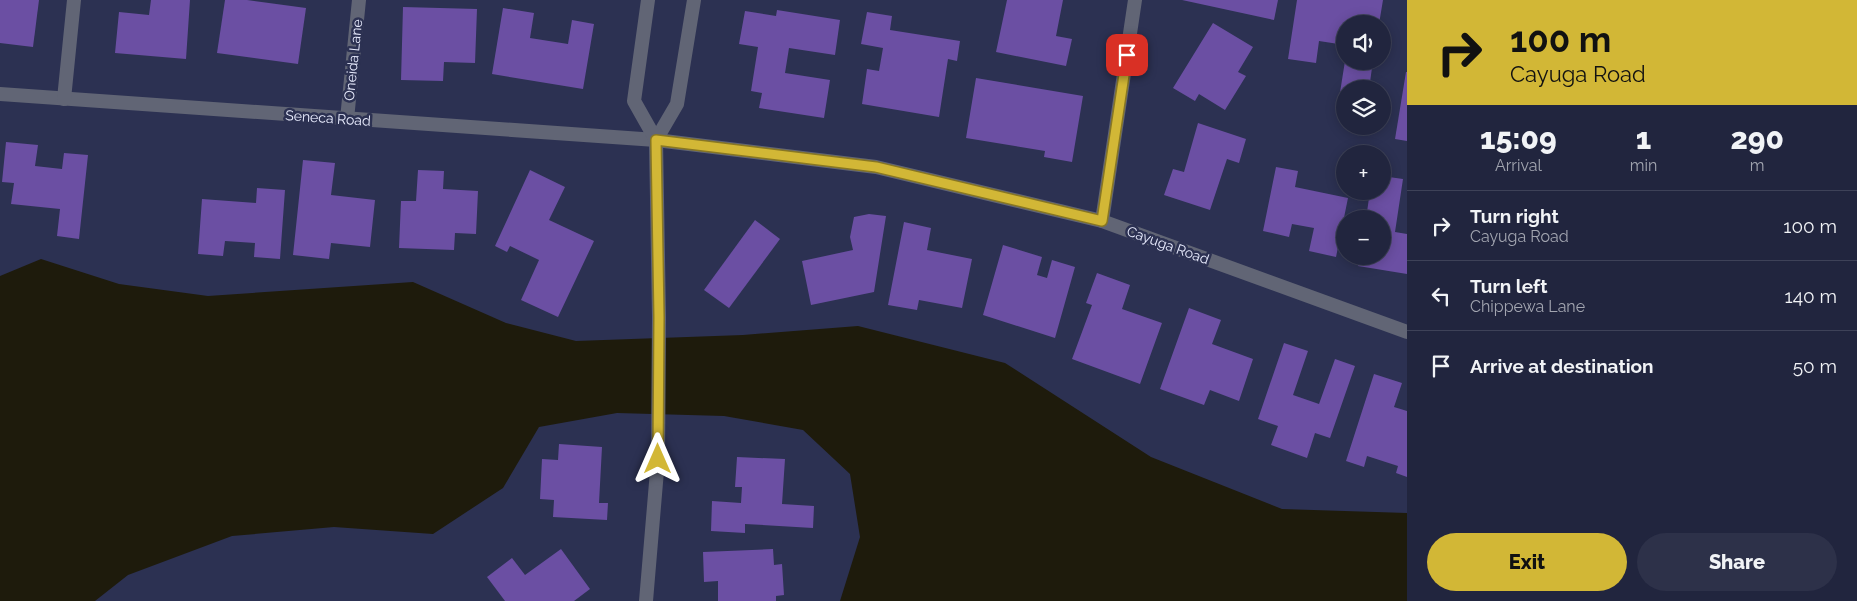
<!DOCTYPE html>
<meta charset="utf-8">
<style>
body{margin:0;font-family:Raleway,sans-serif;background:#2d3149;color:#f1f3f6;height:100vh;display:flex;flex-direction:column;font-size:19px;white-space:nowrap}
*{box-sizing:border-box;margin:0}
p{font-size:16px;color:#a2a5b0}
.icon{flex:none;width:28px;height:28px;fill:none;stroke:currentColor;stroke-width:2;stroke-linecap:round;stroke-linejoin:round}
.map{position:relative;flex:1;overflow:hidden}
.panel{display:flex;flex-direction:column;background:#21253e;width:450px}
.panel>*{flex:none}
.guide{background:#d2b736;color:#111;overflow:hidden}
.tools{position:absolute;left:1336px;top:15px;display:grid;gap:10px}
.tools a{display:grid;place-items:center;width:55px;height:55px;border-radius:50%;background:#21253e;box-shadow:0 2px 12px #0003,0 0 0 1px #3e4258;font-size:25px}
.pin{position:absolute;display:grid;place-items:center;width:42px;height:42px;color:#fff;margin:-21px;border-radius:10px;box-shadow:0 2px 8px #0006}
.me{position:absolute;width:55px;margin:-28px;rotate:0deg;stroke-linejoin:round;filter:drop-shadow(0 0 4px #0008)}
.turn{display:flex;align-items:center;gap:18px;height:105px;padding:0 20px;font-size:22px}
.turn .icon{width:65px;height:65px;stroke-width:2.5}
.turn b{display:block;font-size:35px;line-height:42px}
.eta{display:flex;justify-content:space-evenly;align-items:center;height:85px;text-align:center}
.eta b{font-size:30px;font-weight:800;line-height:35px}
.action{display:flex;gap:10px;margin-top:auto;padding:10px 20px}
.action a{flex:1;height:58px;border-radius:30px;background:#d2b736;color:#111;font-size:20px;font-weight:800;line-height:58px;text-align:center}
.action a+a{background:#2d3149;color:#f1f3f6}
ul{padding:0;list-style:none}
li{display:flex;align-items:center;gap:15px;height:70px;padding:0 20px;border-top:1px solid #3e4258}
li div{flex:1}
li b{display:block;font-size:19px}
li em{font-style:normal}
main{display:flex;flex:1;min-height:0}
.map>svg:first-child{display:block}
.water{fill:#1e1b0c}
.building{fill:#6b4fa3}
.lines{fill:none;stroke-linecap:round;stroke-linejoin:round}
.minor{stroke:#616575;stroke-width:14}
.route-casing{stroke:#887723;stroke-width:12}
.route{stroke:#d2b736;stroke-width:9}
.labels{text-anchor:middle;dominant-baseline:central;stroke-width:5;stroke-linejoin:round;paint-order:stroke}
.street-label{font-size:14px;fill:#eaedff;stroke:#2c3152}
</style>
<main>
<div class="map">
<svg width="1407" height="601" viewBox="0 0 1407 601">
<rect width="100%" height="100%" fill="#2c3152"/>
<polygon class="water" points="41,259 119,284 208,296 413,282 506,323 576,341 743,335 858,326 1005,363 1151,457 1282,509 1407,513 1407,601 840,601 860,537 850,474 803,430 724,416 617,413 539,427 503,488 433,534 334,527 232,536 128,575 95,601 0,601 0,276"/>
<g class="building">
<polygon points="0,0 39,0 33,47 0,43"/>
<polygon points="151,0 190,0 186,59 115,53 119,12 149,15"/>
<polygon points="225,0 247,0 306,8 298,64 217,53"/>
<polygon points="1007,0 1063,0 1056,36 1072,39 1066,66 996,52"/>
<polygon points="1182,0 1278,0 1274,20"/>
<polygon points="1297,0 1383,0 1379,24 1345,24 1345,45 1319,41 1316,63 1288,59"/>
<polygon points="403,7 477,9 475,63 444,62 443,81 401,80"/>
<polygon points="503,8 534,13 530,38 568,44 572,20 594,24 583,89 492,74"/>
<polygon points="777,10 840,20 835,55 789,48 785,73 830,80 824,118 759,108 762,93 751,91 758,47 739,44 745,11 776,16"/>
<polygon points="867,12 892,16 890,30 960,41 957,61 948,59 939,117 862,104 867,69 879,71 883,48 861,44"/>
<polygon points="1213,23 1253,47 1238,72 1246,76 1225,110 1199,94 1195,101 1173,88"/>
<polygon points="1345,61 1373,61 1369,89 1345,89 1345,106 1338,105"/>
<polygon points="1406,72 1407,72 1407,141 1395,139"/>
<polygon points="976,78 1083,96 1072,162 1044,157 1045,151 966,138"/>
<polygon points="1198,123 1246,139 1239,163 1227,159 1210,210 1164,195 1173,169 1184,172"/>
<polygon points="6,142 38,145 35,166 62,169 64,153 88,155 79,239 57,236 60,209 11,204 14,183 2,182"/>
<polygon points="303,160 335,163 331,195 375,200 370,247 331,243 329,259 293,255"/>
<polygon points="1276,167 1298,171 1295,187 1348,198 1336,257 1309,251 1314,228 1292,224 1289,237 1263,231"/>
<polygon points="418,170 444,171 443,189 478,191 476,234 455,233 454,250 399,248 401,201 416,201"/>
<polygon points="530,170 565,187 549,220 594,241 558,317 521,300 539,260 510,246 507,252 495,246"/>
<polygon points="1382,176 1403,179 1395,232 1407,234 1407,274 1358,266 1360,256 1382,256 1382,219 1366,219 1370,191 1382,191"/>
<polygon points="257,188 285,190 280,259 254,257 255,243 225,241 223,256 198,254 202,199 256,203"/>
<polygon points="869,214 886,216 874,292 811,305 802,261 853,250 850,237 854,217"/>
<polygon points="755,220 780,239 729,308 704,290"/>
<polygon points="904,222 931,228 927,250 972,259 962,308 919,300 917,310 888,305"/>
<polygon points="1003,245 1042,257 1037,275 1047,278 1052,260 1075,267 1055,338 983,315"/>
<polygon points="1097,273 1130,285 1122,309 1162,323 1140,384 1072,359 1092,305 1086,303"/>
<polygon points="1189,308 1221,320 1212,344 1253,359 1239,401 1210,390 1204,405 1160,389"/>
<polygon points="1284,343 1308,351 1293,395 1319,404 1335,359 1355,366 1330,438 1315,433 1307,458 1271,445 1278,426 1258,419"/>
<polygon points="1374,374 1402,383 1394,407 1407,411 1407,477 1396,473 1398,466 1367,456 1364,467 1346,461"/>
<polygon points="559,444 602,447 599,503 608,503 607,520 553,517 554,500 540,499 542,459 558,460"/>
<polygon points="737,457 785,459 782,504 814,506 813,528 745,524 745,533 711,531 712,501 741,503 742,487 735,487"/>
<polygon points="561,549 590,589 574,601 505,601 487,577 512,558 525,575"/>
<polygon points="773,549 774,565 782,564 784,595 776,596 776,601 718,601 718,581 704,582 703,552"/>
</g>
<g class="lines">
<g class="minor">
<polyline points="0,94 656,140 876,167 1102,221 1407,332"/>
<polyline points="64,99 74,0"/>
<polyline points="347,119 359,0"/>
<polyline points="656,140 677,104 694,0"/>
<polyline points="1102,221 1135,0"/>
<polyline points="646,601 658,459 659,317 656,140 634,101 648,0"/>
</g>
</g>
<g class="lines">
<defs>
<polyline id="route" points="658,459 659,317 656,140 876,167 1102,221 1127,55"/>
</defs>
<use href="#route" class="route-casing"/>
<use href="#route" class="route"/>
</g>
<g class="labels">
<g class="street-label">
<text transform="translate(353 60) rotate(-84)">Oneida Lane</text>
<text transform="translate(328 118) rotate(4)">Seneca Road</text>
<text transform="translate(1168 245) rotate(20)">Cayuga Road</text>
</g>
</g>
</svg>
<div class="tools">
<a><svg class="icon" aria-label="sound" viewBox="0 0 24 24"><path d="M4 9h4l5-4v14l-5-4H4zM17 9q2 3 0 6"/></svg></a>
<a><svg class="icon" aria-label="layers" viewBox="0 0 24 24"><path d="M12 4l9 5-9 5-9-5zM3 14l9 5 9-5"/></svg></a>
<a>+</a>
<a>−</a>
</div>
<div class="pin" style="left:1127px;top:55px;background:#d93025"><svg class="icon" aria-label="arrive" viewBox="0 0 24 24"><path d="M6 21V4h12l-3 4 3 4H6"/></svg></div>
<svg class="me" style="left:658px;top:459px" viewBox="-20 -20 40 40"><path d="M0-17L14 15 0 8-14 15z" fill="#d2b736" stroke="#fff" stroke-width="4"/></svg>
</div>
<section class="panel">
<div class="guide">
<div class="turn"><svg class="icon" aria-label="right" viewBox="0 0 24 24"><path d="M7 20v-9h11M14 6l5 5-5 5"/></svg><div><b>100 m</b>Cayuga Road</div></div>
</div>
<div class="eta">
<div><b>15:09</b><p>Arrival</p></div>
<div><b>1</b><p>min</p></div>
<div><b>290</b><p>m</p></div>
</div>
<ul>
<li><svg class="icon" aria-label="right" viewBox="0 0 24 24"><path d="M7 20v-9h11M14 6l5 5-5 5"/></svg><div><b>Turn right</b><p>Cayuga Road</p></div><em>100 m</em></li>
<li><svg class="icon" aria-label="left" viewBox="0 0 24 24"><path d="M17 20v-9H6M10 6l-5 5 5 5"/></svg><div><b>Turn left</b><p>Chippewa Lane</p></div><em>140 m</em></li>
<li><svg class="icon" aria-label="arrive" viewBox="0 0 24 24"><path d="M6 21V4h12l-3 4 3 4H6"/></svg><div><b>Arrive at destination</b></div><em>50 m</em></li>
</ul>
<div class="action"><a>Exit</a><a>Share</a></div>
</section>
</main>
